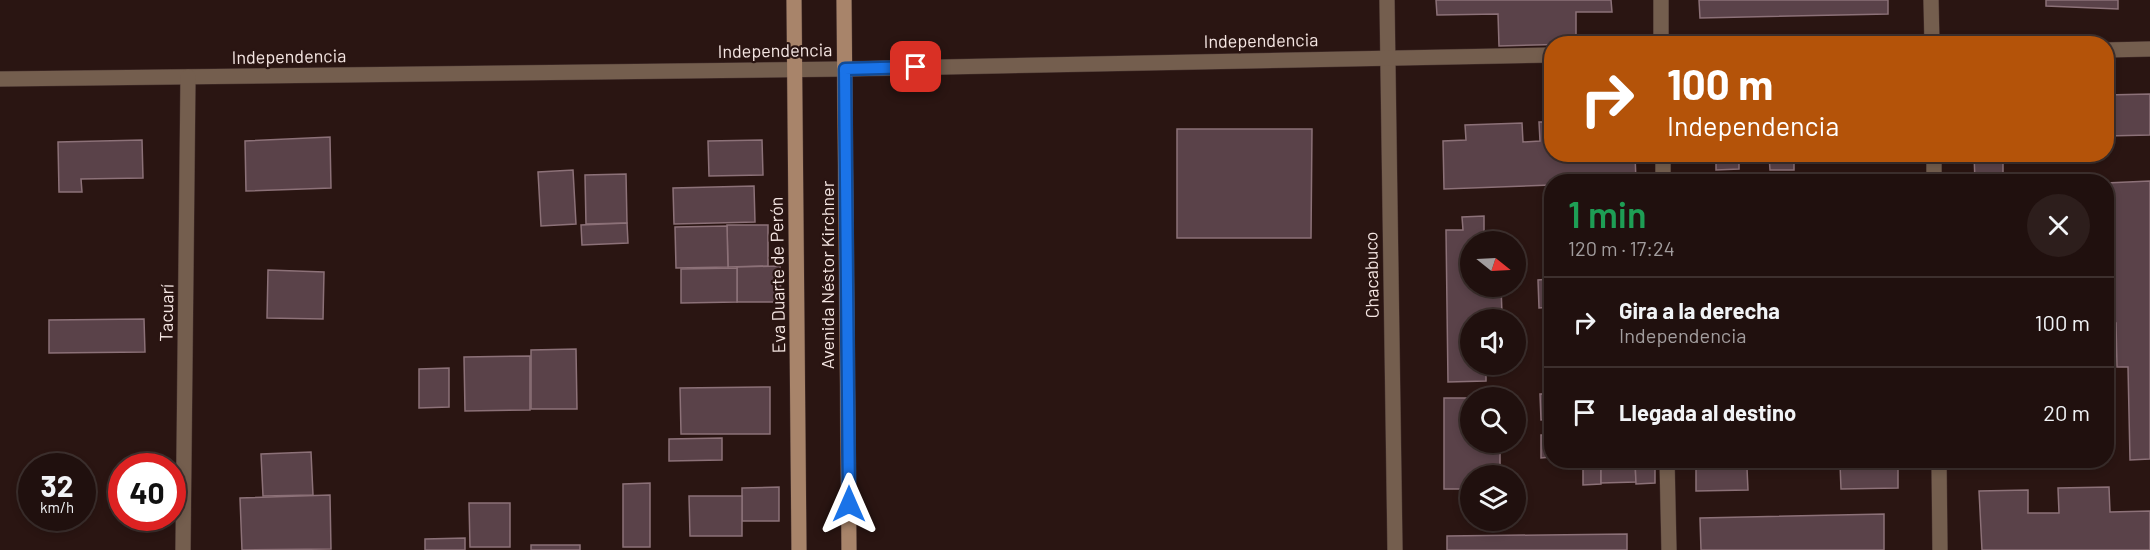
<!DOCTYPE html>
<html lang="es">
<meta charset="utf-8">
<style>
body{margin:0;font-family:Barlow,sans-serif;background:#2d1e1c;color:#f1f3f6;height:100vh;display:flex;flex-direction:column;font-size:22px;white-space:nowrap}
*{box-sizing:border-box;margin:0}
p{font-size:20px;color:#a29d9e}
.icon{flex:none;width:33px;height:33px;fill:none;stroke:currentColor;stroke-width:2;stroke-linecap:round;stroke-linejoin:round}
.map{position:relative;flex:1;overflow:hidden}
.sheet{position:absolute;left:1544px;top:174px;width:570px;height:294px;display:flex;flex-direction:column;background:#20100e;border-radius:24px;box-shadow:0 3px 9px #0003,0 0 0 2px #3d302e}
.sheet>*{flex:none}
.top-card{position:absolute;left:1544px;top:36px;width:570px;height:126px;border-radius:24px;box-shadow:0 3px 9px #0003,0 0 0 2px #3d302e;background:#b45309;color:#fff;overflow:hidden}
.needle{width:39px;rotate:108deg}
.fabs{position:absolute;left:1460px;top:231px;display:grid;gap:12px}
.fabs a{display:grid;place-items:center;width:66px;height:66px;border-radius:50%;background:#20100e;box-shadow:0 3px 9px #0003,0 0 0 2px #3d302e;font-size:30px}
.speed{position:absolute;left:18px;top:453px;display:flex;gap:12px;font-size:30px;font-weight:700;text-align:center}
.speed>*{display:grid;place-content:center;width:78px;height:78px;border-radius:50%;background:#20100e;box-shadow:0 3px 9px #0003,0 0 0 2px #3d302e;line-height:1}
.speed small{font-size:15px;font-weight:400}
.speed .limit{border:9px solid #d22;background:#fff;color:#111}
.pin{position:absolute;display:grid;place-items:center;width:51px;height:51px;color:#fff;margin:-26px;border-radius:12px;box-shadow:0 3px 9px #0006}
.me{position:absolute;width:66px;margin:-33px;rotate:0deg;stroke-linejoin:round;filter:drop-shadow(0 0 4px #0008)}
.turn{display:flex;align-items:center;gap:21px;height:126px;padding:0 24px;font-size:27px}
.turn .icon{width:78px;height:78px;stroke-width:2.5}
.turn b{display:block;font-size:42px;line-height:51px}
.round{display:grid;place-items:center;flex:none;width:63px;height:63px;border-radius:32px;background:#2d1e1c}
.head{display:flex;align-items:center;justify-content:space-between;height:102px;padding:0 24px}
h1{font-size:36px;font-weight:600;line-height:45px;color:#1e9e55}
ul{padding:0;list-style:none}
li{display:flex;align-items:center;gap:18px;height:90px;padding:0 24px;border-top:2px solid #3d302e}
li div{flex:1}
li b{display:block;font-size:22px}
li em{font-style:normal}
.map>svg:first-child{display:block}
.building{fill:#5a4249;stroke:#8c7178;stroke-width:1.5}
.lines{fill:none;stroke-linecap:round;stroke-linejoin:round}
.street-casing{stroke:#46322f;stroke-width:16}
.secondary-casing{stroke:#46322f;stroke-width:16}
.street{stroke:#745e4e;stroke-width:15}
.secondary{stroke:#a8846a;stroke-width:15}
.route-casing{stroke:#114b97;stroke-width:15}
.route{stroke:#1a73e8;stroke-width:10}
.labels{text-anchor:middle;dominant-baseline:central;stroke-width:4.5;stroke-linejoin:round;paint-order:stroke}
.street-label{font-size:18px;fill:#f5e6e3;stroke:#2a1512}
</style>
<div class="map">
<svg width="2150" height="550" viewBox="0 0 2150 550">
<rect width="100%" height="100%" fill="#2a1512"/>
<g class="building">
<polygon points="1436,0 1611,0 1612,12 1576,12 1576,44 1499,46 1498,14 1437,15"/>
<polygon points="1699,0 1888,0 1888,14 1700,18"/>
<polygon points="2046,0 2118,0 2118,9 2046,6"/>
<polygon points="2150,94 2150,135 2106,136 2106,95"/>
<polygon points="1539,122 1551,122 1551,154 1635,154 1636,182 1551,182 1551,185 1444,189 1443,141 1466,140 1465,125 1522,123 1523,142 1540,141"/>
<polygon points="1177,129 1312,129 1311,238 1177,238"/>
<polygon points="330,137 331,188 246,191 245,141"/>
<polygon points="142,140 143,178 81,179 82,192 59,192 58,142"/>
<polygon points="762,140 763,175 709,176 708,141"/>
<polygon points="1705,154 1794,154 1794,170 1770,170 1769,155 1739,155 1739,169 1716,170 1716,156"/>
<polygon points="1835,154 1885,154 1885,156 1835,157"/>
<polygon points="1974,154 2003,154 2003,182 1975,182"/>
<polygon points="573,170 576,224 541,226 538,172"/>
<polygon points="626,174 627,223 586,224 585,175"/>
<polygon points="2150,181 2150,459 2130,460 2128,367 2117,367 2116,323 2106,323 2106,183"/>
<polygon points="754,186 755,222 674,224 673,188"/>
<polygon points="1484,216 1484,242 1470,242 1470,286 1501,286 1502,314 1485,314 1486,320 1470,320 1470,364 1486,364 1486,381 1448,382 1446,230 1463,230 1462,217"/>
<polygon points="627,223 628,243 582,245 581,225"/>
<polygon points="727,225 768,225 768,266 728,267"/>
<polygon points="727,226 728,267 676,268 675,227"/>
<polygon points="780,266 781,302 737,302 737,267"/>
<polygon points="737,268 737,302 681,303 681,269"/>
<polygon points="268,270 324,272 323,319 267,318"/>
<polygon points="1551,279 1551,307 1539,308 1538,280"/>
<polygon points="144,319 145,352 49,353 49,320"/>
<polygon points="576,349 577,409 531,409 531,350"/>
<polygon points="530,356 530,410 465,411 464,357"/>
<polygon points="449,368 449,407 419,408 419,369"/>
<polygon points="770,387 770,434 681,434 680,388"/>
<polygon points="1540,394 1551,394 1551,419 1541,420"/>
<polygon points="1444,398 1470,398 1470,442 1500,442 1500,476 1470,476 1470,489 1444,489"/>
<polygon points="1541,435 1551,435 1551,457 1541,458"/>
<polygon points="722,438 722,460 669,461 669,439"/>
<polygon points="311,452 313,495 263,496 261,454"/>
<polygon points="1583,460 1601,460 1601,484 1583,485"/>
<polygon points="1601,460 1635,460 1636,482 1601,483"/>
<polygon points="1635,460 1655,460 1655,483 1636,484"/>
<polygon points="1851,460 1898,463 1898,488 1841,489 1840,464 1851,464"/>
<polygon points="1970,460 2074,460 2074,462 1970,466"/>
<polygon points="1747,468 1748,490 1696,491 1696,469"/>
<polygon points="650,483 650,547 623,547 623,484"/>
<polygon points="779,487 779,521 742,521 742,488"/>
<polygon points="2109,487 2110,512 2150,511 2150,550 1982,550 1979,491 2028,490 2028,513 2059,513 2058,488"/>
<polygon points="330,495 331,549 242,550 240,498"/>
<polygon points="689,496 742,496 742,536 690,536"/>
<polygon points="469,503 510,503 510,547 470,547"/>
<polygon points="1884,514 1884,550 1701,550 1700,518"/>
<polygon points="1627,534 1627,550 1447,550 1447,536"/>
<polygon points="465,538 465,550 425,550 425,539"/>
<rect x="531" y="545" width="49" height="5"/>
</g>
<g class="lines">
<defs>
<g id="street">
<polyline points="1387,0 1395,550"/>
<polyline points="1661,0 1661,44"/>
<polyline points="1931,0 1932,44"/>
<polyline points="2106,50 2150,49"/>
<polyline points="0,79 845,69 1551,55"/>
<polyline points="1663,154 1663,182"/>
<polyline points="1934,154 1934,182"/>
<polyline points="1667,460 1669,550"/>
<polyline points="1939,460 1940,550"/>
<polyline points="183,550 188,77"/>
</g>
<g id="secondary">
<polyline points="794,0 799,550"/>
<polyline points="844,0 849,550"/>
</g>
</defs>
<use href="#street" class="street-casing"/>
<use href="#secondary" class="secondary-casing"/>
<use href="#street" class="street"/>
<use href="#secondary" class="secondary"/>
</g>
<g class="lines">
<defs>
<polyline id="route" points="849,504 845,69 916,67"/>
</defs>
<use href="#route" class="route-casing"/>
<use href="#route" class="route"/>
</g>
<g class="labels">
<g class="street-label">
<text transform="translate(1261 40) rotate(-1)">Independencia</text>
<text transform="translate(775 50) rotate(-1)">Independencia</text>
<text transform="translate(289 56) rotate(-1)">Independencia</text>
<text transform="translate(777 275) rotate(-91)">Eva Duarte de Perón</text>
<text transform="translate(827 275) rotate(-90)">Avenida Néstor Kirchner</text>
<text transform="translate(1371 275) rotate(-91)">Chacabuco</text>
<text transform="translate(166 313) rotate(-89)">Tacuarí</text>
</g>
</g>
</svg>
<div class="fabs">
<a><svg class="needle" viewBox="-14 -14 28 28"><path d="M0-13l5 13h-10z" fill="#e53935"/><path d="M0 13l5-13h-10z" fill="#a29d9e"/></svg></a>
<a><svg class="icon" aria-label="sound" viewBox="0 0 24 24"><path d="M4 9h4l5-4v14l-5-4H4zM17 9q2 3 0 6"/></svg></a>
<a><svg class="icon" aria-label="search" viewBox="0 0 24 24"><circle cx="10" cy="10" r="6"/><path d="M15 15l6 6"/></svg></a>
<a><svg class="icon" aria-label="layers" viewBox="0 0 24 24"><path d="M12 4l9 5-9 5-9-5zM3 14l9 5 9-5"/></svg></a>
</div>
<div class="speed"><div>32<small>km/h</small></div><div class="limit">40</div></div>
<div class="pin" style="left:916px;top:67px;background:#d93025"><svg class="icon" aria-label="arrive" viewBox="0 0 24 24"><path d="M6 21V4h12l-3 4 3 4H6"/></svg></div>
<svg class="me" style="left:849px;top:504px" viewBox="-20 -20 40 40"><path d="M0-17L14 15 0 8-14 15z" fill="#1a73e8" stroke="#fff" stroke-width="4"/></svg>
<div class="top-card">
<div class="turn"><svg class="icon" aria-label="right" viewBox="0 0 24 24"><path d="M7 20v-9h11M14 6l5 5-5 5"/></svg><div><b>100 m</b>Independencia</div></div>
</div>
<section class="sheet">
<div class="head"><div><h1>1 min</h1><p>120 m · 17:24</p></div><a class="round"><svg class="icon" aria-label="close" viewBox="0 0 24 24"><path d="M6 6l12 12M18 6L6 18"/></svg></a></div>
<ul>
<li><svg class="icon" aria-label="right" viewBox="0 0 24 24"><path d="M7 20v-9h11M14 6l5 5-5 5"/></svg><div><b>Gira a la derecha</b><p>Independencia</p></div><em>100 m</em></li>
<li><svg class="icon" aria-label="arrive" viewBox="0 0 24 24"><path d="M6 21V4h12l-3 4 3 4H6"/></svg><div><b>Llegada al destino</b></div><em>20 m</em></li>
</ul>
</section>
</div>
